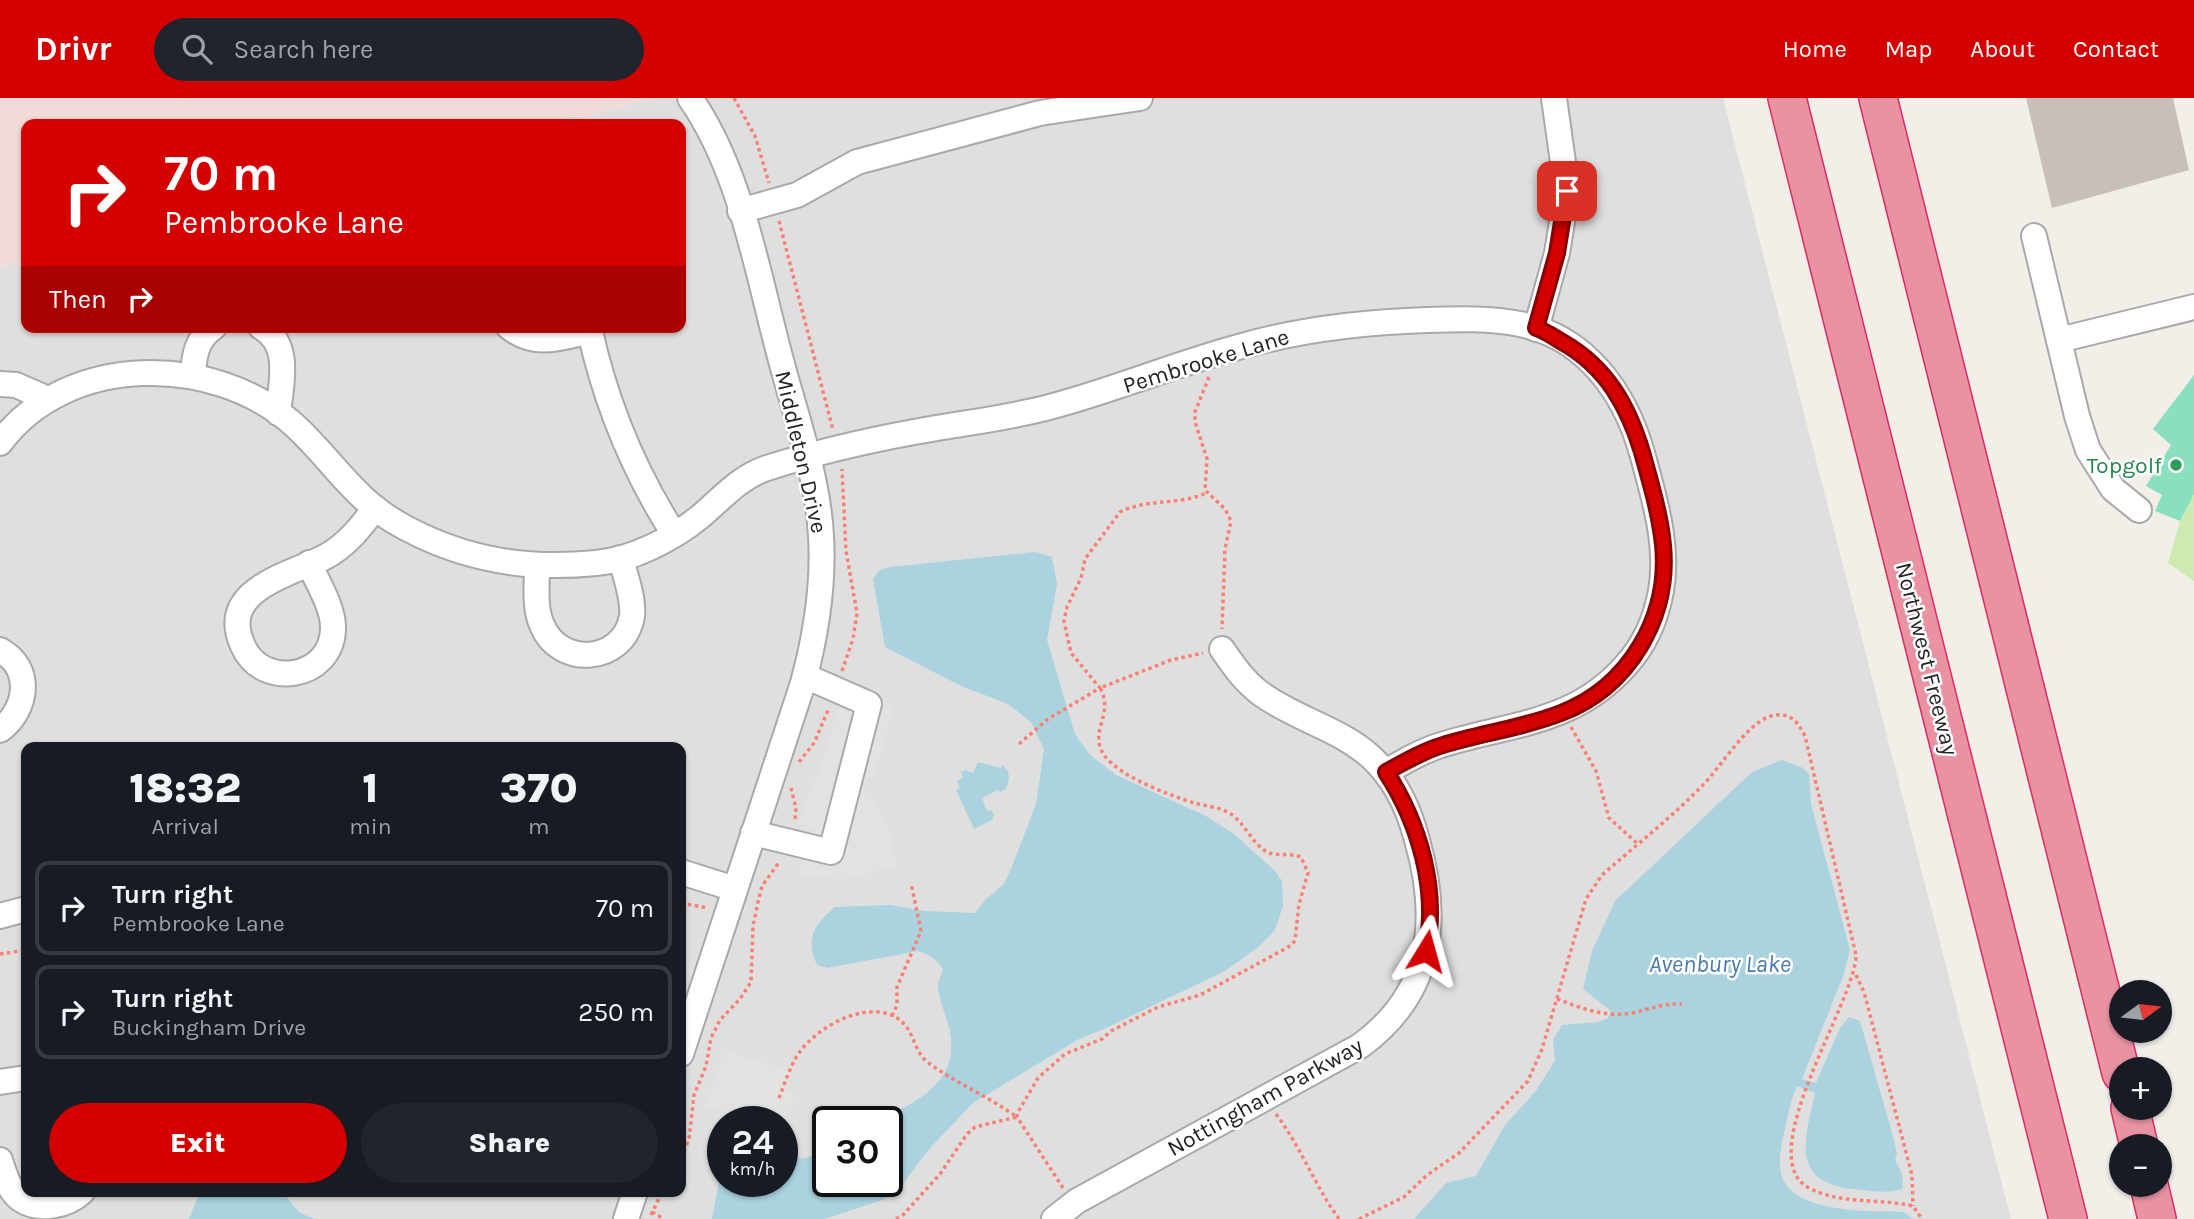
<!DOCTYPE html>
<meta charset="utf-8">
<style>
body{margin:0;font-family:Karla,sans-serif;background:#20242c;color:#f1f3f6;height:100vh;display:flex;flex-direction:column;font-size:26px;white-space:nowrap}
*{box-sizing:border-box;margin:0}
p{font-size:23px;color:#9ea1a6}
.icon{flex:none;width:38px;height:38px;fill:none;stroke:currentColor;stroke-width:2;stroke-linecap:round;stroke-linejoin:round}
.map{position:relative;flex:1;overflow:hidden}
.details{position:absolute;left:21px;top:644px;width:665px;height:455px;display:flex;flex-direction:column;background:#171b24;border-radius:14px;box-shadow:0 2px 5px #0004}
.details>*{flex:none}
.top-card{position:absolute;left:21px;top:21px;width:665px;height:214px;border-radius:14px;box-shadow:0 2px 5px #0004;background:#d40000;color:#fff;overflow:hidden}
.needle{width:46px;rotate:75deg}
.controls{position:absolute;left:2109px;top:882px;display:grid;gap:14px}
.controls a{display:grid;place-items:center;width:63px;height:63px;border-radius:50%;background:#171b24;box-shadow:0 2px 5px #0004;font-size:35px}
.speed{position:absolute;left:707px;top:1008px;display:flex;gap:14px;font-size:35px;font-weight:700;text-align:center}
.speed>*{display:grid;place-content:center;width:91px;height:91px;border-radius:50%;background:#171b24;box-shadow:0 2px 5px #0004;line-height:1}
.speed small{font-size:18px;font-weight:400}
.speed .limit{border:4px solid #111;border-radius:10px;background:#fff;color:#111}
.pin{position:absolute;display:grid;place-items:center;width:60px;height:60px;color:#fff;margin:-30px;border-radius:14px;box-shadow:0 4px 10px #0006}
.me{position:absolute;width:77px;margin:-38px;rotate:8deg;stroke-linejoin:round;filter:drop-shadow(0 0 5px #0008)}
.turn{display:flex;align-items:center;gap:24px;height:147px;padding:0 28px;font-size:32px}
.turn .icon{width:91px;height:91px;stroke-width:2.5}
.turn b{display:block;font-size:49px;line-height:60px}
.then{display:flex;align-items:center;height:66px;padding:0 28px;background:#0003;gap:14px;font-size:26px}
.eta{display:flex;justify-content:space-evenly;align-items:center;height:119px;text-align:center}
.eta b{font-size:42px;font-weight:800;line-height:49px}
.primary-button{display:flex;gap:14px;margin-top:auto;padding:14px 28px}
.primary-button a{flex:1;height:80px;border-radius:42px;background:#d40000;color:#fff;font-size:28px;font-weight:800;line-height:80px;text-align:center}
.primary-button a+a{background:#20242c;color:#f1f3f6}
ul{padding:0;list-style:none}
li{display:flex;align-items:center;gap:21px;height:94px;margin:0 14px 10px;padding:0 14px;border:4px solid #363941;border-radius:14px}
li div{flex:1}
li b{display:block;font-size:26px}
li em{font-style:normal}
header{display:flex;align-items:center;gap:42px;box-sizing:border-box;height:98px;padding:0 35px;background:#d40000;color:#fff}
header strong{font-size:33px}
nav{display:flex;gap:38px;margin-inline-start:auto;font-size:24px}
.search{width:490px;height:63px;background:#20242c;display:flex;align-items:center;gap:18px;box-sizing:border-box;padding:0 24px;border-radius:38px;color:#9ea1a6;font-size:26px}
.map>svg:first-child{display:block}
.residential{fill:#e0dfdf;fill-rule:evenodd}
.commercial{fill:#f2dad9}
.grass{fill:#cdebb0}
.pitch{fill:#88e0be}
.parking{fill:#e2e2e2}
.water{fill:#aad3df}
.building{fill:#c7bfb8}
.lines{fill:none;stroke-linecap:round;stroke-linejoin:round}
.minor-casing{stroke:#a9a9a9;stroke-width:28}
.highway-casing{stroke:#dc2a67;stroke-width:40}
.path{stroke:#fa8072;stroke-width:3.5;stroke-dasharray:3.5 3.5;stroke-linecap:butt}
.minor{stroke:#fff;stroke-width:24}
.highway{stroke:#e892a2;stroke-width:37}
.route-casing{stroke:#8a0000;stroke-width:18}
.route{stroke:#d40000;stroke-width:12}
.leisure-dot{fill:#2e9e5b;stroke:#fff;stroke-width:2.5}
.labels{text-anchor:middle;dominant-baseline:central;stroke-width:5;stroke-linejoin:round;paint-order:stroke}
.street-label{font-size:23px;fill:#222;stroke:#fff}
.leisure-label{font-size:23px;fill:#27864d;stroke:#fff;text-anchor:end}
.water-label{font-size:24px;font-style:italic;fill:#4a7aab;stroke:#fff}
</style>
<header>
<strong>Drivr</strong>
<div class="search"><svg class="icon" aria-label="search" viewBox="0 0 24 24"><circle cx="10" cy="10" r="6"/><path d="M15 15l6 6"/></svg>Search here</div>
<nav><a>Home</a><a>Map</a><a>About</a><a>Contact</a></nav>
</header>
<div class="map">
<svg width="2194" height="1121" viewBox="0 0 2194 1121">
<rect width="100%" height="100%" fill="#f2efe9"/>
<path class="residential" d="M655 0H1723L2011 1121H0V168L26 162V229H681V26H553ZM26 649H681V1094H26ZM723 1024H782V1083H723ZM828 1024H887V1083H828Z"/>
<polygon class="commercial" points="0,0 655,0 553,26 26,26 26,162 0,168"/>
<polygon class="grass" points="2194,396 2194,483 2168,465 2180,423"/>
<polygon class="pitch" points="2194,277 2194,396 2180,423 2155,413 2162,397 2146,388 2171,347 2153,331"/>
<g class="parking">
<polygon points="870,595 894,608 874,679 854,674 851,687 867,692 872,698 895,745 890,748 898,767 848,781 798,779 809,739 816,733 815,730 798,724 824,658 838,610 852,616"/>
<polygon points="724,954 791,972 787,992 795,997 788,1019 781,1017 778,1024 756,1024 706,1008"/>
</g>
<g class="water">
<path d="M1036 454 1052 459 1057 486 1047 542 1075 636 1090 657 1116 677 1206 718 1234 736 1275 773 1282 783 1283 808 1275 832 1258 849 1225 873 1104 931 1079 941 973 1005 929 1051 899 1091 885 1101 825 1121H712L723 1062V1083H782V1062L807 1060 828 1049V1083H887V1024H877C914 1004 960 987 950 934 948 922 937 898 938 886 939 881 942 876 943 871 936 861 929 856 918 853L827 870 817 867C805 841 814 826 835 809L890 807 925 813 975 815 986 801 1004 786 1011 771 1036 706 1044 651 1031 624 1008 606 961 588 885 549 873 481 880 472 890 469Z"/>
<path d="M1782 662 1801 669 1809 676 1811 706 1850 852 1844 876 1802 981 1816 985 1839 932 1849 919 1860 923 1894 1042 1897 1056 1895 1062C1900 1071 1905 1080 1902 1091 1886 1096 1869 1093 1853 1091 1789 1084 1805 1041 1815 995L1797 988C1790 1003 1788 1019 1784 1035 1782 1045 1779 1056 1780 1067 1781 1118 1871 1112 1904 1114L1913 1121H1414L1446 1085 1476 1078 1505 1027 1535 994 1555 963 1553 942 1562 927 1598 924 1608 920 1611 913 1583 891 1592 853 1615 803 1752 674Z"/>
<path d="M978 664 1001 670 1002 667C1011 673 1010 682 1006 691L1000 694 998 692 982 700 987 713 991 712 994 717 992 722 974 731 956 692 960 690 957 683 963 680 961 674 965 672 973 675Z"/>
<polygon points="200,1094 282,1094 300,1115 315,1121 189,1121"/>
</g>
<polygon class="building" points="2026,0 2173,0 2189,72 2052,110"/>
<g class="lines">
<defs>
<g id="minor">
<polyline points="740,113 797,97 857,64 1040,15 1140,0"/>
<polyline points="2034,138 2077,318 2088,352 2113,391 2139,412"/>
<path d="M261 229C292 246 281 286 278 315"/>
<path d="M509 229C535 250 560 240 590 233"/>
<path d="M589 229C605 303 633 372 674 436"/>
<polyline points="1536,231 1557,155 1567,93 1554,0"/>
<polyline points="2059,242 2194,209"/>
<path d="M193 278C194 258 196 241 214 229"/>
<polyline points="0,286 16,287 48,301"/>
<path d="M0 345C66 255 213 255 293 326 333 362 353 402 404 429 465 462 527 472 596 465 632 462 673 441 701 418 722 400 740 379 767 370 814 355 865 343 914 334 960 325 1007 321 1053 308 1117 291 1178 265 1242 248 1302 231 1365 224 1427 222 1457 221 1491 220 1520 226 1586 239 1625 295 1642 355 1654 399 1669 447 1661 493 1656 520 1646 545 1627 566 1575 627 1509 625 1438 648 1420 654 1403 664 1386 674"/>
<path d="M309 465C317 484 334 510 333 531 332 581 262 592 243 548 217 491 290 477 325 459 347 447 361 429 375 410"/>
<path d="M537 468C537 487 534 510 542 527 559 570 624 566 632 518 634 500 625 478 621 460"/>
<path d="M0 552C33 570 28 611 0 632"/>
<polyline points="753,735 831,754 869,606 805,578"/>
<polyline points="681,774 735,791"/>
<polyline points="0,818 26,811"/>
<path d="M681 956 803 585C816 537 824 488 821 438 818 380 797 322 782 266 758 179 742 74 690 0"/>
<polyline points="0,984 26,980"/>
<path d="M0 1062C4 1075 9 1093 20 1101 39 1114 67 1108 82 1094"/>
<polyline points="626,1121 635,1094"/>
<path d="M1054 1121 1077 1103 1360 948C1433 895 1440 822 1417 742 1409 711 1395 681 1371 659 1339 630 1295 621 1260 595 1244 583 1233 567 1222 551"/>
</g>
<g id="highway">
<polyline points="1787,0 2068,1121"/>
<polyline points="1878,0 2121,975"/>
<polyline points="2130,1010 2139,1048"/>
<polyline points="2149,1087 2157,1121"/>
</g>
</defs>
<use href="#minor" class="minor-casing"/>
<use href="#highway" class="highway-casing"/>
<g class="path">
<polyline points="734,0 755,38 769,85"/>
<polyline points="779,123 833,332"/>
<polyline points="1209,279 1195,314 1195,324 1207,361 1205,392 1225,411 1231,423 1225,451 1222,531"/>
<polyline points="842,573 853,541 857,515 846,453 842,371"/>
<polyline points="1571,629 1596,673 1609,720 1638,746"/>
<path d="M1019 646 1048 621 1100 590 1071 555 1064 523 1067 509 1081 480 1085 461 1120 414C1149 400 1175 408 1207 395"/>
<polyline points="799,664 814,645 829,610"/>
<polyline points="791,690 796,710 795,723"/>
<polyline points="681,805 708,810"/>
<polyline points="0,856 26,852"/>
<polyline points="1856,877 1864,894 1912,1077 1913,1108"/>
<path d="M1557 901C1581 910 1606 920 1632 915 1650 911 1664 905 1682 906"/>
<polyline points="892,918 897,907 897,889 921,833 911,785"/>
<path d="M779 1000C785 985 790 968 799 955 817 929 866 901 897 920 916 932 912 954 930 966 958 986 989 999 1017 1019"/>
<path d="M1276 1016C1301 1049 1315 1088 1339 1121"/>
<polyline points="681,1060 689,1041 694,997 706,968 711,940 720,922 740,901 751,884 753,828 758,804 762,788 780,763"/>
<path d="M1063 1090 1017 1019 1018 1014 1038 980 1065 956 1102 941 1111 933 1158 909 1200 897 1292 847 1295 842 1299 806 1308 775 1301 759C1290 755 1278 758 1269 755 1253 748 1245 725 1231 716 1220 709 1206 708 1194 705 1169 697 1120 679 1104 657 1088 633 1115 616 1100 590L1171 562 1203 555"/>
<polyline points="652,1114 664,1121"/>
<polyline points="651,1117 662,1094"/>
<polyline points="896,1121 903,1117 940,1076 967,1036 975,1029 1017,1019"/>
<path d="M1359 1121 1404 1099 1427 1077 1459 1055 1528 983 1542 951 1586 801 1602 777C1635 748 1671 720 1702 688 1720 670 1745 628 1768 619 1788 612 1797 622 1805 638L1856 857C1856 903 1750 1059 1809 1090 1842 1107 1878 1100 1913 1108L1922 1121"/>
</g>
<use href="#minor" class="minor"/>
<use href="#highway" class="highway"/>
</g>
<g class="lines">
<defs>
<path id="route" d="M1426 853C1439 792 1419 725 1386 674 1404 664 1423 653 1443 647 1482 635 1523 630 1561 615 1629 589 1670 519 1663 447 1660 416 1650 383 1642 354 1628 308 1607 270 1564 245 1555 240 1546 233 1536 230L1557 155 1567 93"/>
</defs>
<use href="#route" class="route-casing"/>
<use href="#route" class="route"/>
</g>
<circle class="leisure-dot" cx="2176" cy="367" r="7"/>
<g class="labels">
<g class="street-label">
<text transform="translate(1206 263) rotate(-17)">Pembrooke Lane</text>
<text transform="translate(801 354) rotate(77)">Middleton Drive</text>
<text transform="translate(1927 561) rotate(76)">Northwest Freeway</text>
<text transform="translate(1265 999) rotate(-29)">Nottingham Parkway</text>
</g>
<g class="leisure-label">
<text x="2162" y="367">Topgolf</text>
</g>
<g class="water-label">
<text x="1720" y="866">Avenbury Lake</text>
</g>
</g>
</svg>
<div class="controls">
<a><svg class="needle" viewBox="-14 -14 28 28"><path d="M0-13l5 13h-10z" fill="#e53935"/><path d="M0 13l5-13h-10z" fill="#9ea1a6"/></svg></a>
<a>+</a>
<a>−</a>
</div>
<div class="speed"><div>24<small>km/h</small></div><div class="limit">30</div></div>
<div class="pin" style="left:1567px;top:93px;background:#d93025"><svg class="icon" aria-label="arrive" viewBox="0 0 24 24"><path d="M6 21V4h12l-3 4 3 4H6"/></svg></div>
<svg class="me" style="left:1426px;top:853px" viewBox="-20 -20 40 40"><path d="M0-17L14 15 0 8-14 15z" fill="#d40000" stroke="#fff" stroke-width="4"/></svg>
<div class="top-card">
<div class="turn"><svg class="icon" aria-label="right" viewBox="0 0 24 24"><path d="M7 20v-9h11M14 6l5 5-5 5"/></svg><div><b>70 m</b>Pembrooke Lane</div></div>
<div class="then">Then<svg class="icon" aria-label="right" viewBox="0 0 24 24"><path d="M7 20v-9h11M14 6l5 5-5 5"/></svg></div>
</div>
<section class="details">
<div class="eta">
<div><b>18:32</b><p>Arrival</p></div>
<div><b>1</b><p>min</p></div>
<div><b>370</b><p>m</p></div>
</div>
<ul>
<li><svg class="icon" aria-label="right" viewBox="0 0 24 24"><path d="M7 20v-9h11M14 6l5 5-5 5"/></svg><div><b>Turn right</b><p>Pembrooke Lane</p></div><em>70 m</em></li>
<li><svg class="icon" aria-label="right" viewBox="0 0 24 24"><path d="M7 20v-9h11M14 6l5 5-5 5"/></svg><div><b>Turn right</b><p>Buckingham Drive</p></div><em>250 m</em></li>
</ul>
<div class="primary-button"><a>Exit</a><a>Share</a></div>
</section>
</div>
